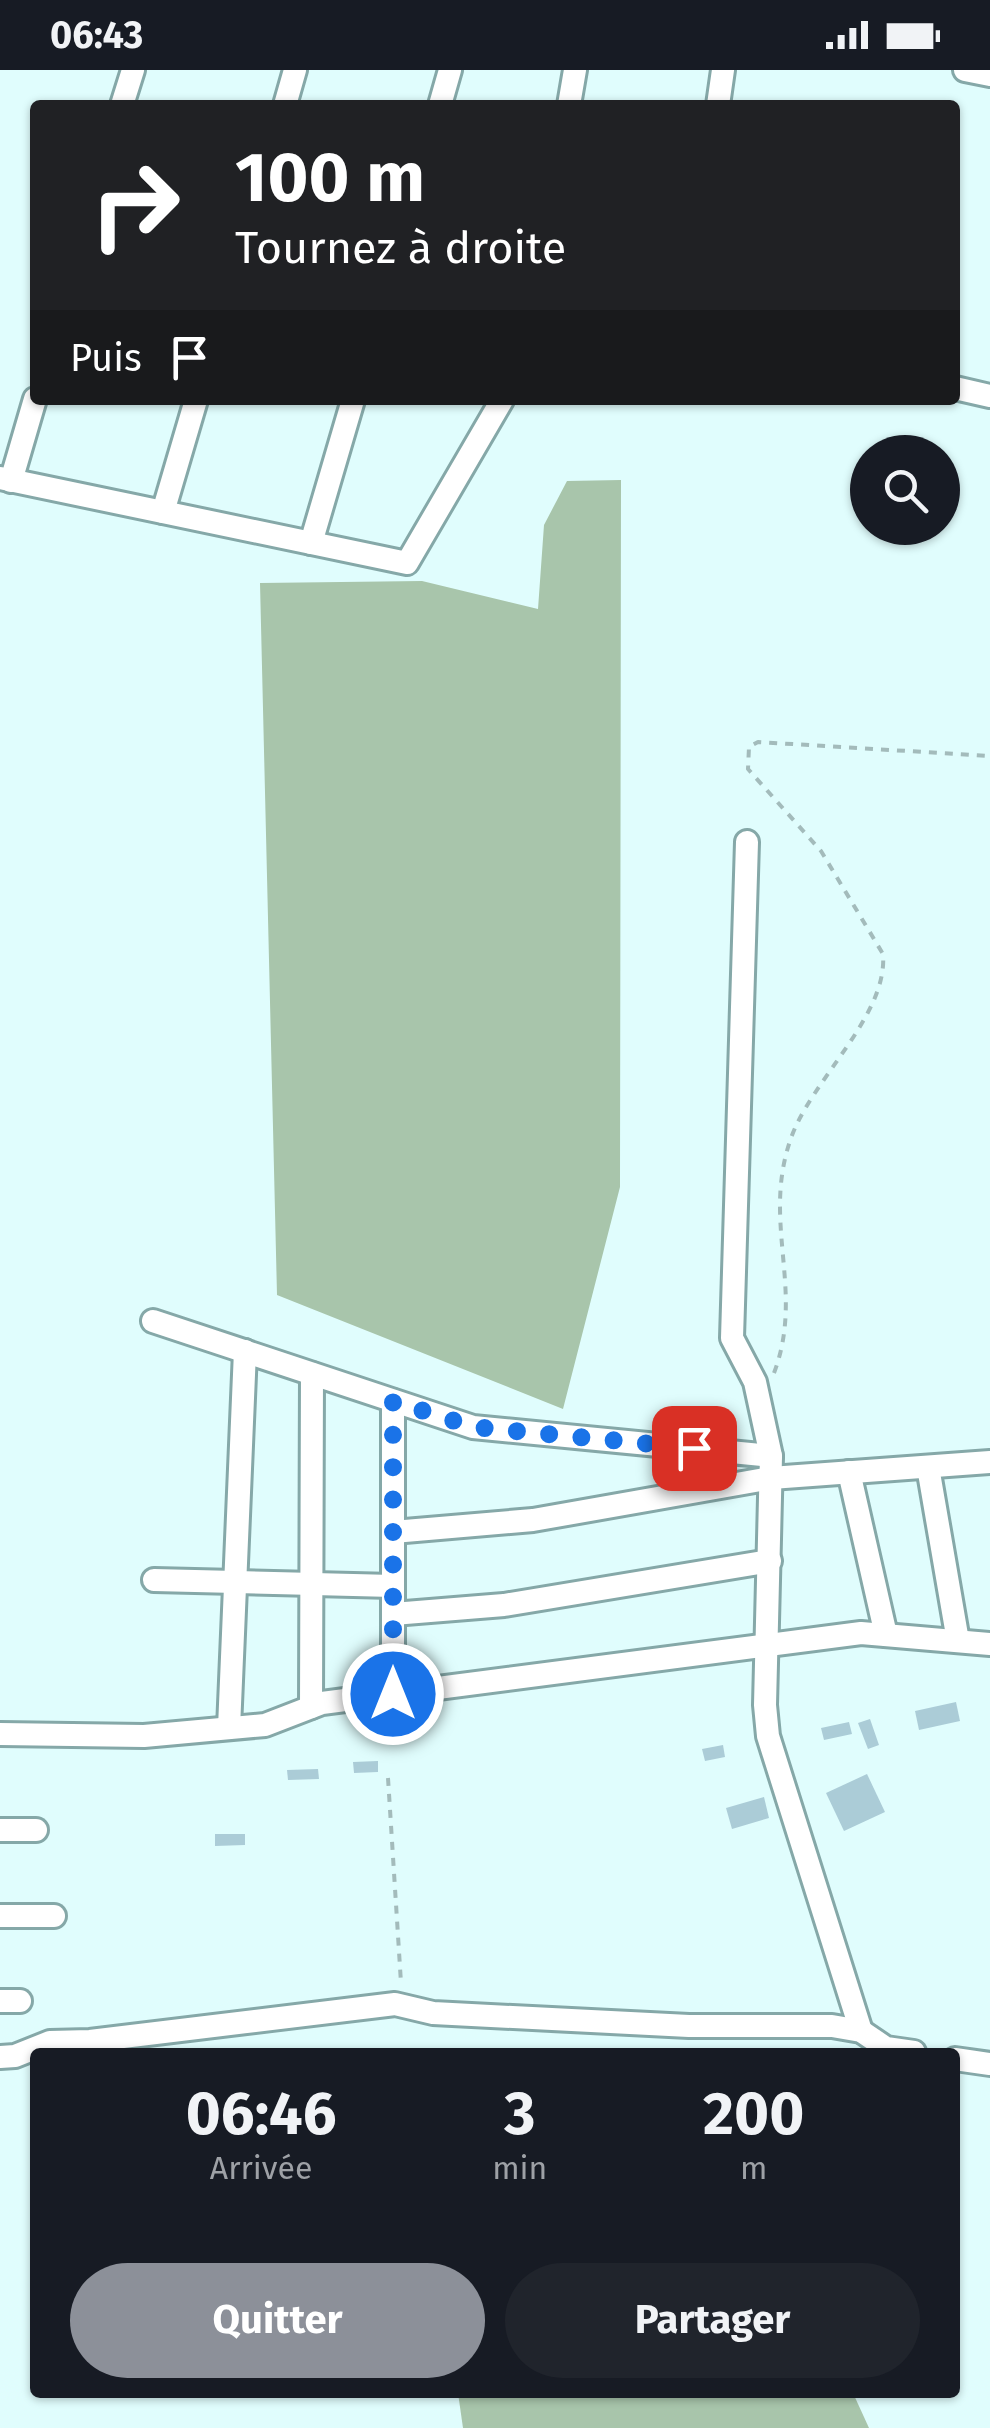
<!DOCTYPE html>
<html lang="fr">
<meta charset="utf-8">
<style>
body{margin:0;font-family:"Fira Sans",sans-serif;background:#20242c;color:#f1f3f6;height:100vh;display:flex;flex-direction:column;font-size:38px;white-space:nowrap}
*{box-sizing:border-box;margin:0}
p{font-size:32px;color:#9ea1a6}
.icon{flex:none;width:55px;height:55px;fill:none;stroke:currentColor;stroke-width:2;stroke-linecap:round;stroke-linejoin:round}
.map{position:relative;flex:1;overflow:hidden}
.sheet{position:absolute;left:30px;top:1978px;width:930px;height:350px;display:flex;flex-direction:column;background:#171b24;border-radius:10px;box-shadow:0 2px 8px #0004}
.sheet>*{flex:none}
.banner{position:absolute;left:30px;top:30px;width:930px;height:305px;border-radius:10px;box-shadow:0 2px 8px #0004;background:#202124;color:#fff;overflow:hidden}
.fabs{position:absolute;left:850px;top:365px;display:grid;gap:20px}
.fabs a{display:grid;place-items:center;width:110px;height:110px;border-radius:50%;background:#171b24;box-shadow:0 2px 8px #0004;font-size:50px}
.pin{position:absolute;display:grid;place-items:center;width:85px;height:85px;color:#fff;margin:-42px;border-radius:20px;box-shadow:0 5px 15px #0006}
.me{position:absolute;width:110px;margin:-55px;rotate:0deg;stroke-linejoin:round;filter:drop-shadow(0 0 8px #0008)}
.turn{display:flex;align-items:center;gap:35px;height:210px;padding:0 40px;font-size:45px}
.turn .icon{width:130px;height:130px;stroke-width:2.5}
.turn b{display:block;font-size:70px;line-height:85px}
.then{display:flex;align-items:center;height:95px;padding:0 40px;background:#0003;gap:20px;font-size:38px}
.eta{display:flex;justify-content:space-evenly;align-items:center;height:170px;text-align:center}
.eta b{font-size:60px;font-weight:700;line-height:70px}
.primary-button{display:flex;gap:20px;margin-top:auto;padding:20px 40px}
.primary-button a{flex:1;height:115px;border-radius:60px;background:#8c9099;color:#fff;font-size:40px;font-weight:700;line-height:115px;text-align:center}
.primary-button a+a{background:#20242c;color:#f1f3f6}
.status{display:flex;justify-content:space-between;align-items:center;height:70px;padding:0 50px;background:#171b24;direction:ltr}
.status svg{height:28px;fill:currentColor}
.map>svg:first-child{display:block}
.forest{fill:#a8c5ab}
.building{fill:#abccd7}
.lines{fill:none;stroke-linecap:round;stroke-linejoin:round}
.minor-casing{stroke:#85a8a8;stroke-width:28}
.path{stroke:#a3bbbb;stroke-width:4;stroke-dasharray:8 8;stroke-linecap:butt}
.minor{stroke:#fff;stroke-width:22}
.route{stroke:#1a73e8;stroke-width:18;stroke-dasharray:0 32.4}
</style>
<div class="status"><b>06:43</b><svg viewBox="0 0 49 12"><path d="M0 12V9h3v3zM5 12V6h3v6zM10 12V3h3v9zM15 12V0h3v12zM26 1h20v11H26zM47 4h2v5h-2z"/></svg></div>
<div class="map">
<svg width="990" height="2358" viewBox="0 0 990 2358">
<rect width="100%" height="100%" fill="#e0fdfd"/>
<g class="forest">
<polygon points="621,410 620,1117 563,1339 277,1225 260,513 422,511 538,539 544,455 567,411"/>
<polygon points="458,2323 853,2323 869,2358 463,2358"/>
</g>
<g class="building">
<polygon points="956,1632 960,1651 919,1660 915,1641"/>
<polygon points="870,1649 879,1675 868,1679 858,1653"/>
<polygon points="849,1652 852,1664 824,1670 821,1658"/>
<polygon points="723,1675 725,1687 705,1691 702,1679"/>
<polygon points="378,1691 378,1702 354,1703 353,1692"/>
<polygon points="318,1699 319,1709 288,1710 287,1700"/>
<polygon points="867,1704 885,1742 844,1761 826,1723"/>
<polygon points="764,1727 769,1748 732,1759 726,1738"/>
<polygon points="215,1764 245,1764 245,1775 215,1776"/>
</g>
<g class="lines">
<defs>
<g id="minor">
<polyline points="965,0 990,5"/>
<polyline points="122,35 133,0"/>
<polyline points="285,35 295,0"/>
<polyline points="440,35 450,0"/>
<polyline points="569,35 575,0"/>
<polyline points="718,35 723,0"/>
<polyline points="955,318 990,326"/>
<polyline points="0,408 407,493 502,330"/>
<polyline points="11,411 35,329"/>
<polyline points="163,442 196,330"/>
<polyline points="311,473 353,330"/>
<polyline points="747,772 732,1268 755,1312 771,1386 765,1635 768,1666 861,1961"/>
<polyline points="153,1251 473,1357 771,1386"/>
<polyline points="928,1397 958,1571"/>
<polyline points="849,1402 886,1565"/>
<polyline points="393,1462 533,1450 771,1408 990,1392"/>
<polyline points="154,1510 393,1516"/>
<polyline points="393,1544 504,1535 770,1491"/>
<polyline points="393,1624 393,1331"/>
<polyline points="311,1637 312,1304"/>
<polyline points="229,1658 245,1281"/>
<polyline points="0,1664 144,1666 265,1655 322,1633 861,1563 990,1574"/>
<polyline points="0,1760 36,1760"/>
<polyline points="0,1846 54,1846"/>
<polyline points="0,1931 20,1931"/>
<polyline points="0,1987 15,1986 50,1972 90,1971 395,1934 433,1943 689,1956 832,1956 861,1961 886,1978 914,1982"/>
<polyline points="955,1989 990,1994"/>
</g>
</defs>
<use href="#minor" class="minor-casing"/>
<g class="path">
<path d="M774 1303C805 1221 762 1154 790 1071 810 1010 888 947 883 884L821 781 748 699 749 677 758 672 990 686"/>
<polyline points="388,1708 401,1913"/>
</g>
<use href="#minor" class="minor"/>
</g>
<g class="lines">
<polyline class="route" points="393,1624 393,1331 473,1357 694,1378"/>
</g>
</svg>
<div class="fabs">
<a><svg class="icon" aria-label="search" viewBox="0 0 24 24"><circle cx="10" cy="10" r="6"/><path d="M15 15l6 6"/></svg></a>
</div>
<div class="pin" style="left:694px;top:1378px;background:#d93025"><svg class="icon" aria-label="arrive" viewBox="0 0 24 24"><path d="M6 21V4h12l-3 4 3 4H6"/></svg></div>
<svg class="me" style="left:393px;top:1624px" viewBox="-20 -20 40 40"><circle r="17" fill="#1a73e8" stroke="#fff" stroke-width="3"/><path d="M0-11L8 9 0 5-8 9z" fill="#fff"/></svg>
<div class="banner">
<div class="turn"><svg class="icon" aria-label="right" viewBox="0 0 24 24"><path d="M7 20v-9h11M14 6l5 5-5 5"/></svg><div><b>100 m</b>Tournez à droite</div></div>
<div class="then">Puis<svg class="icon" aria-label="arrive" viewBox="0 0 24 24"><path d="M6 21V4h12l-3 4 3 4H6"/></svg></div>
</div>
<section class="sheet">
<div class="eta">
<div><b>06:46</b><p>Arrivée</p></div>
<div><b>3</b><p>min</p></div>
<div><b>200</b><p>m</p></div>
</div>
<div class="primary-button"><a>Quitter</a><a>Partager</a></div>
</section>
</div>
